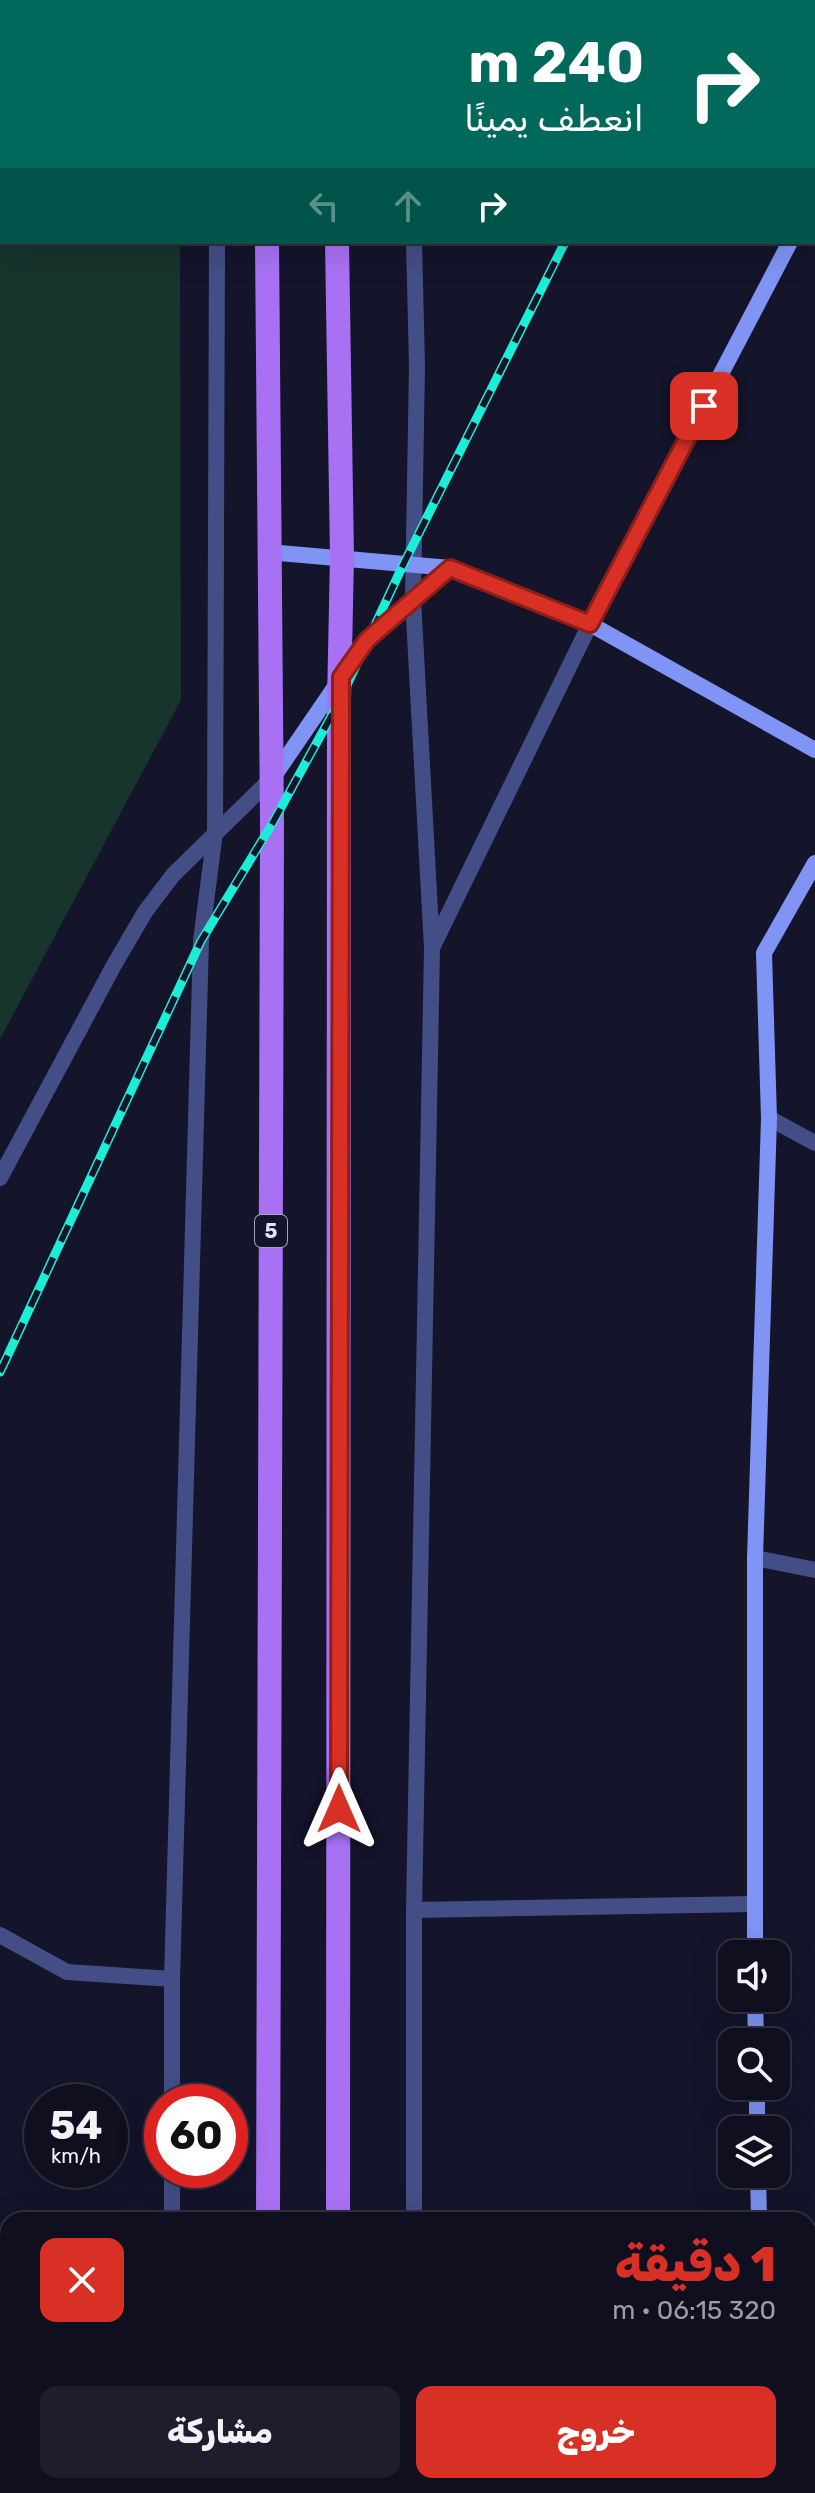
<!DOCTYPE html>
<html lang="ar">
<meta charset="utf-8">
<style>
body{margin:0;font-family:Rubik,"Noto Sans Arabic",sans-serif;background:#1d1d2d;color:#f1f3f6;direction:rtl;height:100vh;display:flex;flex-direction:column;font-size:30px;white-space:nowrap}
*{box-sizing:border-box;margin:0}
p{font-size:26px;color:#9b9ca5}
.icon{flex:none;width:44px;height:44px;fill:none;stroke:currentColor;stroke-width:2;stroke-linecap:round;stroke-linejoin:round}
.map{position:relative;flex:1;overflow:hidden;direction:ltr}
.side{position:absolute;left:0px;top:2212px;width:816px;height:282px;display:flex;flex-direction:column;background:#0f0f20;border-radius:24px 24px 0 0;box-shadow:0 8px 32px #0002,0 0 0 2px #2f2f3e;direction:rtl}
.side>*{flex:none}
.banner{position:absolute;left:0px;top:0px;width:816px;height:244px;box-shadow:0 8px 32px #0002,0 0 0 2px #2f2f3e;direction:rtl;background:#00695c;color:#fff;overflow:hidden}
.tools{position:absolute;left:718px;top:1940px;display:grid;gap:16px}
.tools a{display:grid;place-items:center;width:72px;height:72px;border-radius:16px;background:#0f0f20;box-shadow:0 8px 32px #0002,0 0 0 2px #2f2f3e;font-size:40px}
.speed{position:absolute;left:24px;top:2084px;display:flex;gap:16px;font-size:40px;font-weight:700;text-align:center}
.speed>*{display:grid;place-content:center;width:104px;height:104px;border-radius:50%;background:#0f0f20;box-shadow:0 8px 32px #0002,0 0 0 2px #2f2f3e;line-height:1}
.speed small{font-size:20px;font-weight:400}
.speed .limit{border:12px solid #d22;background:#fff;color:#111}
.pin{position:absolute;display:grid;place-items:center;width:68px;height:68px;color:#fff;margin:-34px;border-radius:16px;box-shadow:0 4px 12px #0006}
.me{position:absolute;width:88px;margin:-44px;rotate:0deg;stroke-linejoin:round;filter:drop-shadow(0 0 6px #0008)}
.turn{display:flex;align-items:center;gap:28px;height:168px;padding:0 40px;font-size:36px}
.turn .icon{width:104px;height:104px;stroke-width:2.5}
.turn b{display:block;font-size:56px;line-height:68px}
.lanes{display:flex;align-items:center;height:76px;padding:0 40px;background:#0003;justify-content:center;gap:40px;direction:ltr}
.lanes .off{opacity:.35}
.round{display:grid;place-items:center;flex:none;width:84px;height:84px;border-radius:16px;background:#1d1d2d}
.overview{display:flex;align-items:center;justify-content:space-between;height:136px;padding:0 40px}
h1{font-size:48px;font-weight:800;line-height:60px;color:#d93025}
.button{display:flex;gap:16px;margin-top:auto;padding:16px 40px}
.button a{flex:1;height:92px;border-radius:16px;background:#d93025;color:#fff;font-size:32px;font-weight:800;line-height:92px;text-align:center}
.button a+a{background:#1d1d2d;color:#f1f3f6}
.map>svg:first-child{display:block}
.green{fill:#17342d}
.water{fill:#102f47}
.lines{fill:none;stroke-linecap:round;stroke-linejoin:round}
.street{stroke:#434e86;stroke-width:16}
.secondary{stroke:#7f94f4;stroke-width:16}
.primary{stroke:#a871f3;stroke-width:24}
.rail-casing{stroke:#1decd7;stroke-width:9}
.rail{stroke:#14142b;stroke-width:6;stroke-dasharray:18;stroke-linecap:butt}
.route-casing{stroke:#8d1f18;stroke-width:20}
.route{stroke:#d93025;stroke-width:14}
.labels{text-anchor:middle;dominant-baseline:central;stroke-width:8;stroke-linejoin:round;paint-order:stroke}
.shield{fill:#14142b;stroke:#a3a5bd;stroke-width:2}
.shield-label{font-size:20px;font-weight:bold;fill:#e0e3fc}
</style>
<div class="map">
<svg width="815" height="2493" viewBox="0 0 815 2493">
<rect width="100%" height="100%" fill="#14142b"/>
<polygon class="green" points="0,0 178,0 2,2 2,242 180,242 181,700 0,1039"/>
<polygon class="water" points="0,0 86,2 2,2 0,138"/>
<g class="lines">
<g class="street">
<polyline points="408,0 408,2"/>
<polyline points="217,2 217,0"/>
<polyline points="414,242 417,366 413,599 432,948 414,1910 414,2220"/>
<polyline points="433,946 590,624"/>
<polyline points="769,1118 815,1143"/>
<polyline points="0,1178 114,965 145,912 173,875 271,779"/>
<polyline points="755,1558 815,1570"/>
<polyline points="414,1910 754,1904"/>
<polyline points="0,1935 67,1972 172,1979"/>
<polyline points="172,2102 172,1979 201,941 215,832 217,242"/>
<polyline points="172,2170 172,2220"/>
<polyline points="0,2249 8,2248"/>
<polyline points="181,2486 181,2493"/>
<polyline points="414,2493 414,2486"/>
</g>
<g class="secondary">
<polyline points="814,196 815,194"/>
<polyline points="268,552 450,568 590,624 815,750"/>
<polyline points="590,624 790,242"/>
<polyline points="272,779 367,640 450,568"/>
<polyline points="755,1954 755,1558 769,1118 764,953 815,863"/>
<polyline points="755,1998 756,2042"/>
<polyline points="757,2086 757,2130"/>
<polyline points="758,2174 759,2220"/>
<polyline points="763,2486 763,2493"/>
</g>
<g class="primary">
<polyline points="266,0 266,2"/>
<polyline points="334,0 335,2"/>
<polyline points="267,242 272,824 268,2220"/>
<polyline points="337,242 342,557 339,702 338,2220"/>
<polyline points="267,2493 267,2486"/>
<polyline points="338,2493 338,2486"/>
</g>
<defs>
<g id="rail">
<polyline points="689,2 690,0"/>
<polyline points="0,1372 201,941 272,824 339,702 404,563 565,242"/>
</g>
</defs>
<use href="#rail" class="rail-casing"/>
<use href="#rail" class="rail"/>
</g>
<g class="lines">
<defs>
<polyline id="route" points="339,1809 341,677 367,640 450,568 590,624 704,406"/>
</defs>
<use href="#route" class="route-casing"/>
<use href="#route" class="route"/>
</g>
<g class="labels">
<rect class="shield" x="255" y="1215" width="32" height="32" rx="6"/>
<g class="shield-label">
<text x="271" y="1231">5</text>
</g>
</g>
</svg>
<div class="tools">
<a><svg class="icon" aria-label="sound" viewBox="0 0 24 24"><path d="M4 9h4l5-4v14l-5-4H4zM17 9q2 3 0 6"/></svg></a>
<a><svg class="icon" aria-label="search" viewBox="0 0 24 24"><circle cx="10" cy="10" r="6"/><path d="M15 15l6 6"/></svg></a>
<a><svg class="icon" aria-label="layers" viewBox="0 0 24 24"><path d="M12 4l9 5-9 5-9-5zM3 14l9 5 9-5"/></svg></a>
</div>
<div class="speed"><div>54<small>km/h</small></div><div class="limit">60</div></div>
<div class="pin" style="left:704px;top:406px;background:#d93025"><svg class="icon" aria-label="arrive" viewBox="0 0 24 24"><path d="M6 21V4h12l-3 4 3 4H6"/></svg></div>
<svg class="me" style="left:339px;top:1809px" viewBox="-20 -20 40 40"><path d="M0-17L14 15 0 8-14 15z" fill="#d93025" stroke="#fff" stroke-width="4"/></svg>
<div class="banner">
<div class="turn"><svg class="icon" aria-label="right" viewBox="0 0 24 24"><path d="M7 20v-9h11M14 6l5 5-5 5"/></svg><div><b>240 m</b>انعطف يمينًا</div></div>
<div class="lanes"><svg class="icon off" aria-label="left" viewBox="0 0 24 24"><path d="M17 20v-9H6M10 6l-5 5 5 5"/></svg><svg class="icon off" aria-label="ahead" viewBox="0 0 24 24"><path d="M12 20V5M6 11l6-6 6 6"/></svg><svg class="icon" aria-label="right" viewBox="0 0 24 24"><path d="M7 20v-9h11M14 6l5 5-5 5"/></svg></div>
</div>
<section class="side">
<div class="overview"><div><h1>1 دقيقة</h1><p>320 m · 06:15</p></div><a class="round" style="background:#d93025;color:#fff"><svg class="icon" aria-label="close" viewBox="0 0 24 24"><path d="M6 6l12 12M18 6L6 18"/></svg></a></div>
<div class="button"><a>خروج</a><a>مشاركة</a></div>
</section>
</div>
